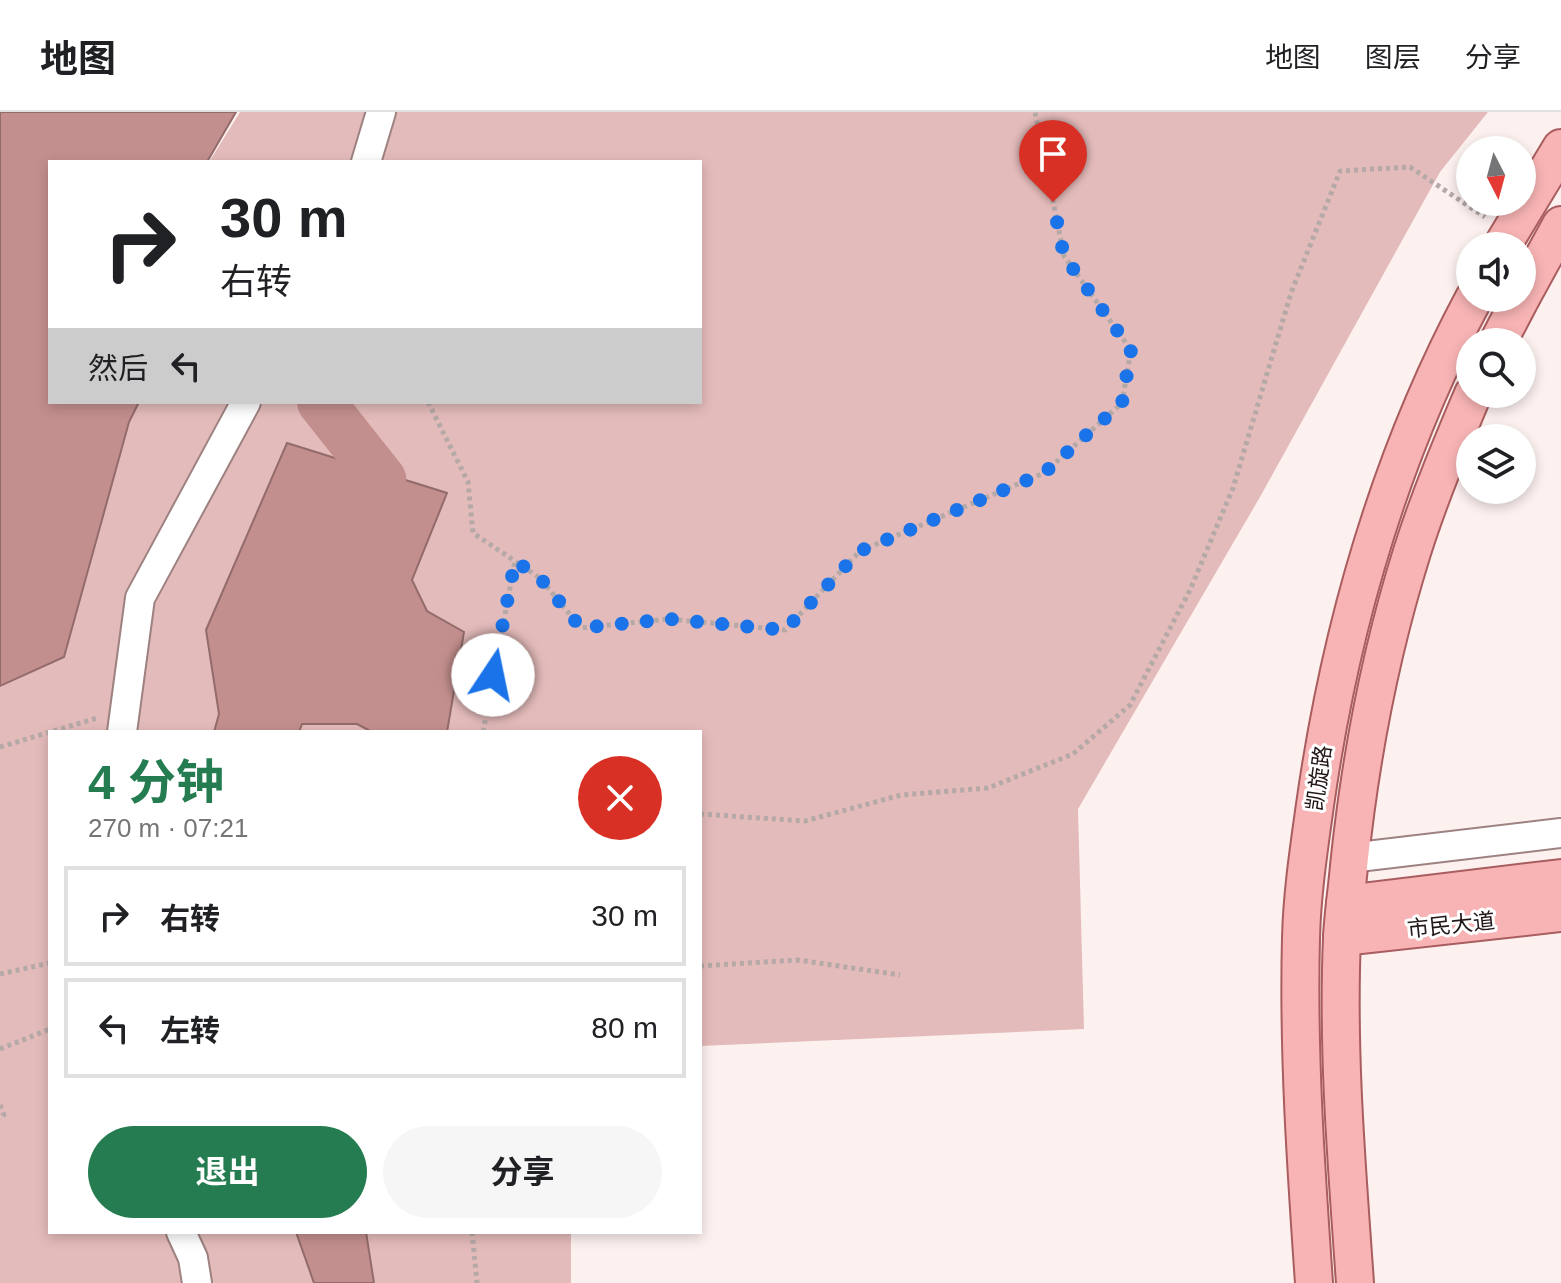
<!DOCTYPE html>
<html lang="zh">
<meta charset="utf-8">
<style>
body{margin:0;font-family:Helvetica,"Noto Sans SC",sans-serif;background:#f6f6f6;color:#202124;height:100vh;display:flex;flex-direction:column;font-size:30px;white-space:nowrap}
*{box-sizing:border-box;margin:0}
p{font-size:26px;color:#757577}
.icon{flex:none;width:44px;height:44px;fill:none;stroke:currentColor;stroke-width:2;stroke-linecap:round;stroke-linejoin:round}
.map{position:relative;flex:1;overflow:hidden}
.details{position:absolute;left:48px;top:618px;width:654px;height:504px;display:flex;flex-direction:column;background:#fff;border-radius:0px;box-shadow:0 4px 12px #0003}
.details>*{flex:none}
.hud{position:absolute;left:48px;top:48px;width:654px;height:244px;border-radius:0px;box-shadow:0 4px 12px #0003;background:#fff;color:#202124;overflow:hidden}
.needle{width:52px;rotate:174deg}
.buttons{position:absolute;left:1456px;top:24px;display:grid;gap:16px}
.buttons a{display:grid;place-items:center;width:80px;height:80px;border-radius:50%;background:#fff;box-shadow:0 4px 12px #0003;font-size:40px}
.pin{position:absolute;display:grid;place-items:center;width:68px;height:68px;color:#fff;margin:-82px -34px;border-radius:50% 50% 50% 0;rotate:-45deg;box-shadow:0 0 8px #0007}
.pin .icon{rotate:45deg}
.me{position:absolute;width:88px;margin:-44px;rotate:11deg;stroke-linejoin:round;filter:drop-shadow(0 0 6px #0008)}
.turn{display:flex;align-items:center;gap:28px;height:168px;padding:0 40px;font-size:36px}
.turn .icon{width:104px;height:104px;stroke-width:2.5}
.turn b{display:block;font-size:56px;line-height:68px}
.then{display:flex;align-items:center;height:76px;padding:0 40px;background:#0003;gap:16px;font-size:30px}
.round{display:grid;place-items:center;flex:none;width:84px;height:84px;border-radius:42px;background:#f6f6f6}
.overview{display:flex;align-items:center;justify-content:space-between;height:136px;padding:0 40px}
h1{font-size:48px;font-weight:700;line-height:60px;color:#247c50}
.cta{display:flex;gap:16px;margin-top:auto;padding:16px 40px}
.cta a{flex:1;height:92px;border-radius:48px;background:#247c50;color:#fff;font-size:32px;font-weight:700;line-height:92px;text-align:center}
.cta a+a{background:#f6f6f6;color:#202124}
ul{padding:0;list-style:none}
li{display:flex;align-items:center;gap:24px;height:100px;margin:0 16px 12px;padding:0 24px;border:4px solid #e0e0e0;border-radius:0px}
li div{flex:1}
li b{display:block;font-size:30px}
li em{font-style:normal}
header{display:flex;align-items:center;gap:48px;box-sizing:border-box;height:112px;padding:0 40px;background:#fff;border-bottom:2px solid #e0e0e0}
header strong{font-size:38px}
nav{display:flex;gap:44px;margin-inline-start:auto;font-size:28px}
.map>svg:first-child{display:block}
.green{fill:#e3bbba}
.water{fill:#c38f8e;stroke:#936b6b;stroke-width:2}
.lines{fill:none;stroke-linecap:round;stroke-linejoin:round}
.river{stroke:#c38f8e;stroke-width:48}
.minor-casing{stroke:#9d8281;stroke-width:32}
.major-casing{stroke:#aa5d5e;stroke-width:40}
.path{stroke:#b5a9a8;stroke-width:5;stroke-dasharray:4 4;stroke-linecap:butt}
.minor{stroke:#fff;stroke-width:28}
.major{stroke:#f8b4b5;stroke-width:36}
.route{stroke:#1a73e8;stroke-width:14;stroke-dasharray:0 25.2}
.labels{text-anchor:middle;dominant-baseline:central;stroke-width:6;stroke-linejoin:round;paint-order:stroke}
.street-label{font-size:22px;fill:#231818;stroke:#fff}
</style>
<header>
<strong>地图</strong>
<nav><a>地图</a><a>图层</a><a>分享</a></nav>
</header>
<div class="map">
<svg width="1561" height="1171" viewBox="0 0 1561 1171">
<rect width="100%" height="100%" fill="#fdf1f0"/>
<polygon class="green" points="240,0 1488,0 1440,60 1260,385 1078,697 1084,917 700,934 700,620 50,620 50,1120 571,1120 571,1171 0,1171 0,574 64,545 129,310 139,290 700,290 700,50 209,50"/>
<g class="water">
<polygon points="0,0 236,0 207,50 50,50 50,290 139,290 129,310 64,545 0,574"/>
<polygon points="287,331 447,381 412,468 427,499 464,520 447,620 372,620 357,612 302,612 299,620 214,620 219,602 206,518"/>
<polygon points="296,1120 366,1120 374,1171 314,1171"/>
</g>
<g class="lines">
<polyline class="river" points="321,290 382,367 362,420"/>
<defs>
<g id="minor">
<polyline points="366,50 381,0"/>
<polyline points="122,620 140,486 246,290"/>
<polyline points="1350,746 1561,721"/>
<polyline points="181,1120 193,1146 197,1171"/>
</g>
<g id="major">
<polyline points="1502,134 1561,36"/>
<polyline points="1522,184 1561,113"/>
<polyline points="1498,230 1521,186"/>
<polyline points="1345,792 1561,766"/>
<polyline points="1342,825 1561,801"/>
<path d="M1314 1171C1306 1056 1298 941 1301 826 1302 782 1309 736 1315 693 1340 517 1390 343 1474 186"/>
<path d="M1355 1171C1347 1056 1337 941 1342 826 1343 802 1347 778 1349 754 1360 648 1380 542 1412 440 1429 386 1451 334 1473 282"/>
</g>
</defs>
<use href="#minor" class="minor-casing"/>
<use href="#major" class="major-casing"/>
<g class="path">
<polyline points="428,290 468,370 473,421 540,466 581,516 668,507 785,518 860,439 1044,361 1122,291 1131,238 1064,144 1035,0"/>
<polyline points="483,620 515,449"/>
<polyline points="0,635 97,606"/>
<polyline points="700,702 805,709 901,683 988,676 1073,642 1130,593 1190,478 1233,376 1291,181 1340,59 1410,55 1485,105"/>
<polyline points="700,854 798,848 900,863"/>
<polyline points="0,862 50,851"/>
<polyline points="0,937 50,917"/>
<polyline points="0,993 4,1003 0,1007"/>
<polyline points="472,1120 477,1171"/>
</g>
<use href="#minor" class="minor"/>
<use href="#major" class="major"/>
</g>
<g class="lines">
<polyline class="route" points="493,563 515,449 540,466 581,516 668,507 785,518 860,439 1044,361 1122,291 1131,238 1064,144 1053,90"/>
</g>
<g class="labels">
<g class="street-label">
<text transform="translate(1319 666) rotate(-82)">凯旋路</text>
<text transform="translate(1451 813) rotate(-6)">市民大道</text>
</g>
</g>
</svg>
<div class="buttons">
<a><svg class="needle" viewBox="-14 -14 28 28"><path d="M0-13l5 13h-10z" fill="#e53935"/><path d="M0 13l5-13h-10z" fill="#757577"/></svg></a>
<a><svg class="icon" aria-label="sound" viewBox="0 0 24 24"><path d="M4 9h4l5-4v14l-5-4H4zM17 9q2 3 0 6"/></svg></a>
<a><svg class="icon" aria-label="search" viewBox="0 0 24 24"><circle cx="10" cy="10" r="6"/><path d="M15 15l6 6"/></svg></a>
<a><svg class="icon" aria-label="layers" viewBox="0 0 24 24"><path d="M12 4l9 5-9 5-9-5zM3 14l9 5 9-5"/></svg></a>
</div>
<div class="pin" style="left:1053px;top:90px;background:#d93025"><svg class="icon" aria-label="arrive" viewBox="0 0 24 24"><path d="M6 21V4h12l-3 4 3 4H6"/></svg></div>
<svg class="me" style="left:493px;top:563px" viewBox="-20 -20 40 40"><circle r="19" fill="#fff"/><path d="M0-13L10 11 0 6-10 11z" fill="#1a73e8"/></svg>
<div class="hud">
<div class="turn"><svg class="icon" aria-label="right" viewBox="0 0 24 24"><path d="M7 20v-9h11M14 6l5 5-5 5"/></svg><div><b>30 m</b>右转</div></div>
<div class="then">然后<svg class="icon" aria-label="left" viewBox="0 0 24 24"><path d="M17 20v-9H6M10 6l-5 5 5 5"/></svg></div>
</div>
<section class="details">
<div class="overview"><div><h1>4 分钟</h1><p>270 m · 07:21</p></div><a class="round" style="background:#d93025;color:#fff"><svg class="icon" aria-label="close" viewBox="0 0 24 24"><path d="M6 6l12 12M18 6L6 18"/></svg></a></div>
<ul>
<li><svg class="icon" aria-label="right" viewBox="0 0 24 24"><path d="M7 20v-9h11M14 6l5 5-5 5"/></svg><div><b>右转</b></div><em>30 m</em></li>
<li><svg class="icon" aria-label="left" viewBox="0 0 24 24"><path d="M17 20v-9H6M10 6l-5 5 5 5"/></svg><div><b>左转</b></div><em>80 m</em></li>
</ul>
<div class="cta"><a>退出</a><a>分享</a></div>
</section>
</div>
